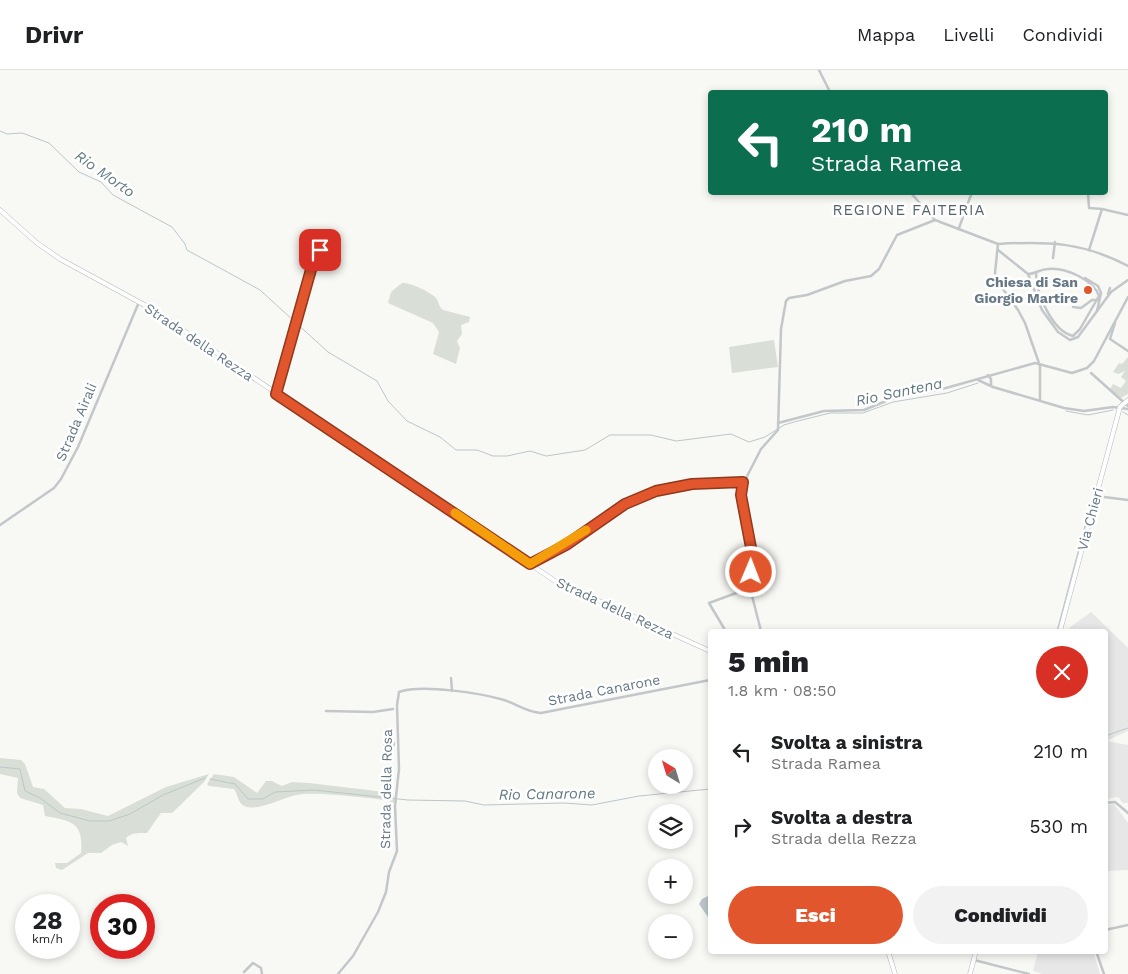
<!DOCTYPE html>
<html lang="it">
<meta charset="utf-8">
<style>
body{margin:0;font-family:"Work Sans",sans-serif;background:#f2f2f2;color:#202124;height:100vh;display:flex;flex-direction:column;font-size:19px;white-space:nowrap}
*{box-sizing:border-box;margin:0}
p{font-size:16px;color:#757577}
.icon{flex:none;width:28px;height:28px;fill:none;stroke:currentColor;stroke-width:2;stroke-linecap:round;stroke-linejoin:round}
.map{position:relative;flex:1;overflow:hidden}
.panel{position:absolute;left:708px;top:559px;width:400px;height:325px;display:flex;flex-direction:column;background:#fff;border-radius:5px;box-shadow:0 2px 8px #0003}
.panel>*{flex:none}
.guide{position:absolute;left:708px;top:20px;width:400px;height:105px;border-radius:5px;box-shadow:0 2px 8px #0003;background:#0b6e4f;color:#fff;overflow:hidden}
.needle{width:32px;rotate:322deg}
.fabs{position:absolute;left:648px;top:679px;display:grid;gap:10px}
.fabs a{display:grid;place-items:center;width:45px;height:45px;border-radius:50%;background:#fff;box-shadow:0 2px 8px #0003;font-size:25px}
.speed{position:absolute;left:15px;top:824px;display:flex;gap:10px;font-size:25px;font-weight:700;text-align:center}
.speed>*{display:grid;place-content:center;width:65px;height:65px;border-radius:50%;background:#fff;box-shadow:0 2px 8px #0003;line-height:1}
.speed small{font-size:12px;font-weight:400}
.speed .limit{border:8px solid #d22;background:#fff;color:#111}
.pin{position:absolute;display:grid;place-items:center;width:42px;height:42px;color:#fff;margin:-21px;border-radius:10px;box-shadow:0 2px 8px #0006}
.me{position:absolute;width:55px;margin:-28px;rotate:1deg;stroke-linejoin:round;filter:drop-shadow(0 0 4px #0008)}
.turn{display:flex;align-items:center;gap:18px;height:105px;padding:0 20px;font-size:22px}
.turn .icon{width:65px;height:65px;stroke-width:2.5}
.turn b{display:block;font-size:35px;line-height:42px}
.round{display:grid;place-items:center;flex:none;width:52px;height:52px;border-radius:26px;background:#f2f2f2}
.overview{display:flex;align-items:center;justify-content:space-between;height:85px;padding:0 20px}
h1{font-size:30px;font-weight:800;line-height:38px}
.cta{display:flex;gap:10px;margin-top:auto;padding:10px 20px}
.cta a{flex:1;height:58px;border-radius:30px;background:#e1562c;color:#fff;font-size:20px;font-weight:800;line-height:58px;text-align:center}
.cta a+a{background:#f2f2f2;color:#202124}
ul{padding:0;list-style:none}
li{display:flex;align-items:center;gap:15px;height:75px;padding:0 20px}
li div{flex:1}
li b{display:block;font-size:19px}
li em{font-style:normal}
header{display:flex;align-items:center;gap:30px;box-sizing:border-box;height:70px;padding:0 25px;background:#fff;border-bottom:1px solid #e0e0e0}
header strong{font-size:24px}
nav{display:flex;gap:28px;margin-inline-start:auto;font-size:18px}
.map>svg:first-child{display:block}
.built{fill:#e6e7e6}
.green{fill:#d9dfd6}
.water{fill:#bbc7cb}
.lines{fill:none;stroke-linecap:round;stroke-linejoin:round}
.stream{stroke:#bbc7cb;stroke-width:1}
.secondary-casing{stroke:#b5bbbf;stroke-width:5}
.street{stroke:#c3c7ca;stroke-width:2.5}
.secondary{stroke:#fff;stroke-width:4}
.route-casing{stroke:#92381d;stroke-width:12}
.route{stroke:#e1562c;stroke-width:9}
.slow{stroke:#f59e0b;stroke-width:9}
.poi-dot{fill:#e1562c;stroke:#fff;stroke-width:2}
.labels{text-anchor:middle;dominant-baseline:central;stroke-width:5;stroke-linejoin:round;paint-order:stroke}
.poi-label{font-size:14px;font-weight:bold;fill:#677886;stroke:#fff;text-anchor:end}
.street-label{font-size:14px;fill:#677886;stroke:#fff}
.water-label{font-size:15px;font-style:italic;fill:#637981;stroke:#fff}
.neighbourhood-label{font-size:15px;letter-spacing:1px;fill:#55616b;stroke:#fff}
</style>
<header>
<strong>Drivr</strong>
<nav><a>Mappa</a><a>Livelli</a><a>Condividi</a></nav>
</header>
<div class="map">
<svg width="1128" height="904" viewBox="0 0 1128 904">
<rect width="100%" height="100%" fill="#f8f8f5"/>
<g class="built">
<polygon points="1091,542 1128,578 1128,661 1106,671 1128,675 1128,733 1123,733 1118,727 1105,729 1105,561 1070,561 1069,558"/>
<polygon points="1114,734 1128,753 1128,800 1106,801 1105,804 1105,736"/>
<polygon points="1038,881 1093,881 1100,904 1043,904 1033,901"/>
</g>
<g class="green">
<path d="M402 213C410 212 428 221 435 227 439 230 438 236 443 240L470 247 469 252 461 255 462 264 457 271 460 278 456 294 433 284 439 262 433 253 388 233 391 222Z"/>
<polygon points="774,270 778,297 732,303 729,277"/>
<polygon points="1128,287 1128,324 1121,328 1110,319 1113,314 1121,318 1126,311 1121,307 1125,301 1118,304 1113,302 1119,293 1122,294"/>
<path d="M0 688 21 690 25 694 33 717 44 719 65 738 81 739 108 746 166 717 209 704 204 712 172 743H161L147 763C140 763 132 762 126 768L128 776 121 772 112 775 101 783H88L62 800 56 798 55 793H67L81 783C84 751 70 751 45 746L43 735 20 728 17 723 18 708 0 704Z"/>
<path d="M214 704 234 707 257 723 266 711H272L282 716 292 712 309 713 393 723 395 730 394 733 386 730C363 728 316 721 296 725 283 728 260 740 247 737 237 734 239 726 234 719L209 716 207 714Z"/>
</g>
<g class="water">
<circle cx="389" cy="674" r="6"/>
<polygon points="710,825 710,850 699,834 702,829"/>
</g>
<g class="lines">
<g class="stream">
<polyline points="0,61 7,64 22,63 49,73 79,102 101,112 113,125 172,157 185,174 187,180 260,220 328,282 377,311 388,331 407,351 440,367 456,380 477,380 493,386 507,386 530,381 546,386 585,380 610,365 651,365 676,371 731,364 749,372 765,367 784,355 794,352 830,343 863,343 893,332 947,323 978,313"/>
<polyline points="1066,341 1088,345 1113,340"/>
<polyline points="1123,342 1128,345"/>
<polyline points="1057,561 1095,418"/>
<polyline points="1105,666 1128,658"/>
<polyline points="0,697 20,699 25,721 40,728 60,743 90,751 109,751 130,744 163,725 205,708"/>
<polyline points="210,709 235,714 248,729 263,729 275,722 314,720 408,730 465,731 484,735 564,733 592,735 639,726 710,719"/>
</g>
<defs>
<g id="secondary">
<polyline points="0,140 37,173 60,189 150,238 555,511 710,581"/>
<polyline points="1060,561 1120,337 1128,330"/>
<polyline points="888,881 895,904"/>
<polyline points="970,904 976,881"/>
</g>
</defs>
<use href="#secondary" class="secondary-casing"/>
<g class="street">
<polyline points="819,0 830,22"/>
<polyline points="910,122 935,150 998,174"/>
<polyline points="1088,122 1089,138 1102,139 1089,180"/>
<polyline points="1102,139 1128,145"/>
<polyline points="959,158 972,122"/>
<polyline points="998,174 995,203 1000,215 1018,240 1025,253 1040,296 1040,329"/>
<path d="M998 174C1047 171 1083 172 1128 196"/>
<polyline points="998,180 1028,204 1042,240 1058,262 1070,270 1078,267 1111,222 1128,210"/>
<polyline points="1053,188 1055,172"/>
<path d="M1028 204C1035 204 1041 199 1048 199 1065 197 1094 210 1099 226L1080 259 1073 266C1052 261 1036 223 1036 203"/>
<polyline points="1085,208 1098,216 1101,223 1097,241"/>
<polyline points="1108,224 1110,218"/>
<polyline points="1073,237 1081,238 1092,230 1098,230"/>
<polyline points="1115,253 1110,269 1128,281"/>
<polyline points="1091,303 1128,336"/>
<polyline points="988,305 991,309 991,315"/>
<polyline points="978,310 993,317 1064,338 1084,341 1113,337 1128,339"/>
<polyline points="276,323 315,189 325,168"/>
<polyline points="778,353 824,341 864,340 891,329 946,318 1035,293 1072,303 1087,298 1094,291 1128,227"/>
<polyline points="1096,426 1128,430"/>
<polyline points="0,455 54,418 61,409 78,377 139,232"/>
<polyline points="530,494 566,475 625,434 656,421 692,414 743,412"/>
<polyline points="725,560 709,533 750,518"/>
<polyline points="761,561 750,518 752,483 743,435 742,416 761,379 778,360 781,259 786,231 789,228 807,225 845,211 871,206 879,199 897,165 935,150"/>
<polyline points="451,608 452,621"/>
<polyline points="326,641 373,642 393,639"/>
<polyline points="1105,733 1115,732 1128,743"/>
<polyline points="1105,860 1128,855"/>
<polyline points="1096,881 1104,904"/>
<polyline points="974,890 1029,904"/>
<polyline points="244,902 253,893 261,898 262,904"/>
<path d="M338 904 353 886 378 842 386 822 389 802 397 781 395 736 399 699 397 635 399 622C422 614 480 623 504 630 517 634 526 642 541 643L710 610"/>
</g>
<use href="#secondary" class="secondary"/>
</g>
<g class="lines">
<defs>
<polyline id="route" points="320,180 314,189 276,324 530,494 566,475 625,434 656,421 692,414 743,412 741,425 752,483 751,502"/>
</defs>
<use href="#route" class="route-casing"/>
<use href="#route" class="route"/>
<polyline class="slow" points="455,443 530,494 586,460"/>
</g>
<circle class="poi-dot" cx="1088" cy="220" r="5"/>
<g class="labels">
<g class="poi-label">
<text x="1078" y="212">Chiesa di San<tspan x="1078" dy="16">Giorgio Martire</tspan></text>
</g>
<g class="street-label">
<text transform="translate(199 272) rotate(34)">Strada della Rezza</text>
<text transform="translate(76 352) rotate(-67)">Strada Airali</text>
<text transform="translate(1090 449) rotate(-75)">Via Chieri</text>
<text transform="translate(615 538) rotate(25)">Strada della Rezza</text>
<text transform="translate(604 620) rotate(-11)">Strada Canarone</text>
<text transform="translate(386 719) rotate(-89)">Strada della Rosa</text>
</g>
<g class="water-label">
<text transform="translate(105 104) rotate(35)">Rio Morto</text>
<text transform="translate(899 322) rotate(-12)">Rio Santena</text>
<text transform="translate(547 724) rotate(-1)">Rio Canarone</text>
</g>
<g class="neighbourhood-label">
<text x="909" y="140">REGIONE FAITERIA</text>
</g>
</g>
</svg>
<div class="fabs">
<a><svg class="needle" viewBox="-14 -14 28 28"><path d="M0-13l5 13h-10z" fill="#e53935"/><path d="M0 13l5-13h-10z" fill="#757577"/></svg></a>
<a><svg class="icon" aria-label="layers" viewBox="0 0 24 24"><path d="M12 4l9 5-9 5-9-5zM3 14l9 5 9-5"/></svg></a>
<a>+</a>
<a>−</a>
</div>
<div class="speed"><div>28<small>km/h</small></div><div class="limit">30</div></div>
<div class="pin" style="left:320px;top:180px;background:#d93025"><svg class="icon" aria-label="arrive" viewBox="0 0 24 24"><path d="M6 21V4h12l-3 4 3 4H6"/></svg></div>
<svg class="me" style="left:751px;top:502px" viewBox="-20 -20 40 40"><circle r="17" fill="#e1562c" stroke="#fff" stroke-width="3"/><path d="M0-11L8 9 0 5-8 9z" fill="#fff"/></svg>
<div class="guide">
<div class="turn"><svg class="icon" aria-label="left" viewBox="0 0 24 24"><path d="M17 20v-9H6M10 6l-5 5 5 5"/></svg><div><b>210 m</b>Strada Ramea</div></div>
</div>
<section class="panel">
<div class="overview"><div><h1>5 min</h1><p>1.8 km · 08:50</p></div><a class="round" style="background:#d93025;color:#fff"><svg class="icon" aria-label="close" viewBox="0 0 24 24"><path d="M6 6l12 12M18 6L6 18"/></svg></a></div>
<ul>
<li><svg class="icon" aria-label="left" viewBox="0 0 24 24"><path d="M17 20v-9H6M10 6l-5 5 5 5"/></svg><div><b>Svolta a sinistra</b><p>Strada Ramea</p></div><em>210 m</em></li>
<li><svg class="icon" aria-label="right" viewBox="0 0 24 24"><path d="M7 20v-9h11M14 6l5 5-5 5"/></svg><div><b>Svolta a destra</b><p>Strada della Rezza</p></div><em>530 m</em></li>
</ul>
<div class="cta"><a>Esci</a><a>Condividi</a></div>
</section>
</div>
